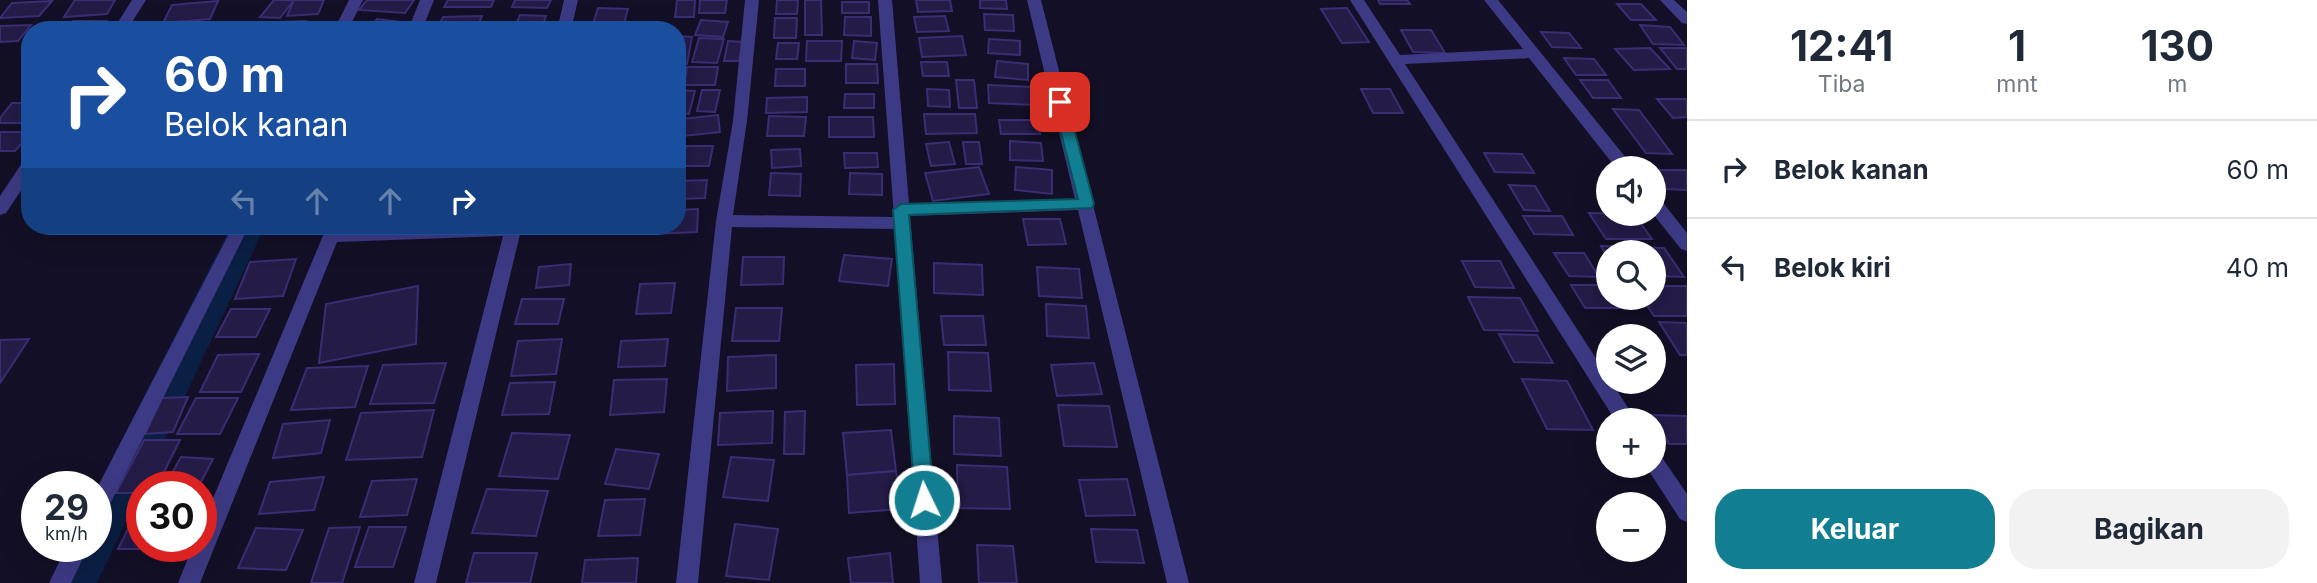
<!DOCTYPE html>
<html lang="id">
<meta charset="utf-8">
<style>
body{margin:0;font-family:Inter,sans-serif;background:#f2f2f3;color:#1f2937;height:100vh;display:flex;flex-direction:column;font-size:26px;white-space:nowrap}
*{box-sizing:border-box;margin:0}
p{font-size:23px;color:#747a83}
.icon{flex:none;width:38px;height:38px;fill:none;stroke:currentColor;stroke-width:2;stroke-linecap:round;stroke-linejoin:round}
.map{position:relative;flex:1;overflow:hidden}
.details{display:flex;flex-direction:column;background:#fff;width:630px}
.details>*{flex:none}
.hud{position:absolute;left:21px;top:21px;width:665px;height:214px;border-radius:28px;box-shadow:0 7px 28px #0002;background:#1a4fa0;color:#fff;overflow:hidden}
.controls{position:absolute;left:1596px;top:156px;display:grid;gap:14px}
.controls a{display:grid;place-items:center;width:70px;height:70px;border-radius:50%;background:#fff;box-shadow:0 7px 28px #0002;font-size:35px}
.speed{position:absolute;left:21px;top:471px;display:flex;gap:14px;font-size:35px;font-weight:700;text-align:center}
.speed>*{display:grid;place-content:center;width:91px;height:91px;border-radius:50%;background:#fff;box-shadow:0 7px 28px #0002;line-height:1}
.speed small{font-size:18px;font-weight:400}
.speed .limit{border:10px solid #d22;background:#fff;color:#111}
.pin{position:absolute;display:grid;place-items:center;width:60px;height:60px;color:#fff;margin:-30px;border-radius:14px;box-shadow:0 4px 10px #0006}
.me{position:absolute;width:77px;margin:-38px;rotate:356deg;stroke-linejoin:round;filter:drop-shadow(0 0 5px #0008)}
.turn{display:flex;align-items:center;gap:24px;height:147px;padding:0 28px;font-size:32px}
.turn .icon{width:91px;height:91px;stroke-width:2.5}
.turn b{display:block;font-size:49px;line-height:60px}
.lanes{display:flex;align-items:center;height:66px;padding:0 28px;background:#0003;justify-content:center;gap:35px;direction:ltr}
.lanes .off{opacity:.35}
.eta{display:flex;justify-content:space-evenly;align-items:center;height:119px;text-align:center}
.eta b{font-size:42px;font-weight:700;line-height:49px}
.action{display:flex;gap:14px;margin-top:auto;padding:14px 28px}
.action a{flex:1;height:80px;border-radius:28px;background:#117e91;color:#fff;font-size:28px;font-weight:700;line-height:80px;text-align:center}
.action a+a{background:#f2f2f3;color:#1f2937}
ul{padding:0;list-style:none}
li{display:flex;align-items:center;gap:21px;height:98px;padding:0 28px;border-top:2px solid #e0e1e3}
li div{flex:1}
li b{display:block;font-size:26px}
li em{font-style:normal}
main{display:flex;flex:1;min-height:0}
.map>svg:first-child{display:block}
.lines{fill:none;stroke-linecap:round;stroke-linejoin:round}
.canal{fill:#0a1f44;fill-rule:evenodd}
.building{fill:#241b47;stroke:#3b2d73;stroke-width:2}
.service{fill:#3d3a85;fill-rule:evenodd}
.minor{fill:#3d3a85;fill-rule:evenodd}
.route{fill:#117e91;stroke:#0b525e;stroke-width:2}
</style>
<main>
<div class="map">
<svg width="1687" height="583" viewBox="0 0 1687 583">
<rect width="100%" height="100%" fill="#130f26"/>
<g class="lines">
<polygon class="canal" points="231,226 265,226 97,583 50,583 68,546 96,546 96,490"/>
</g>
<g class="building">
<polygon points="75,0 115,0 107,14 64,17"/>
<polygon points="274,0 294,0 280,18 260,17"/>
<polygon points="294,0 324,0 318,14 287,16"/>
<polygon points="367,0 414,0 405,13 359,10"/>
<polygon points="448,0 494,0 491,7 444,7"/>
<polygon points="515,0 551,0 547,8 512,7"/>
<polygon points="677,0 695,0 694,17 675,17"/>
<polygon points="700,0 727,0 725,13 699,13"/>
<polygon points="777,0 798,0 797,14 776,14"/>
<polygon points="805,0 821,0 822,35 805,35"/>
<polygon points="916,0 950,0 952,11 918,12"/>
<polygon points="980,0 1006,0 1007,9 980,8"/>
<polygon points="1378,0 1407,0 1410,4 1380,4"/>
<polygon points="52,1 39,16 0,18 12,3"/>
<polygon points="218,1 210,19 163,23 172,5"/>
<rect x="842" y="2" width="27" height="11"/>
<polygon points="1617,4 1641,4 1656,20 1631,20"/>
<polygon points="598,8 628,9 623,27 592,27"/>
<polygon points="1347,8 1369,42 1342,43 1321,9"/>
<polygon points="984,14 1013,15 1014,31 985,30"/>
<polygon points="520,15 546,16 541,30 514,30"/>
<polygon points="482,16 476,30 437,30 443,17"/>
<polygon points="945,16 949,31 917,32 914,17"/>
<polygon points="845,17 871,17 871,36 844,35"/>
<polygon points="775,18 797,18 796,38 774,38"/>
<polygon points="377,19 401,22 395,30 368,30"/>
<polygon points="701,20 728,22 723,37 695,35"/>
<polygon points="73,21 106,21 99,30 65,30"/>
<polygon points="306,21 302,30 243,30 247,23"/>
<polygon points="31,25 18,41 0,42 0,26"/>
<polygon points="1640,25 1670,27 1684,45 1653,44"/>
<polygon points="1401,30 1431,30 1445,53 1413,52"/>
<polygon points="1541,32 1569,33 1581,48 1552,47"/>
<polygon points="677,36 692,37 687,64 677,64"/>
<polygon points="962,36 966,55 922,57 919,38"/>
<polygon points="699,38 724,39 717,63 692,62"/>
<polygon points="989,39 1020,41 1020,55 988,53"/>
<polygon points="728,41 743,42 739,61 724,61"/>
<polygon points="807,41 842,41 841,61 806,61"/>
<polygon points="854,41 877,43 875,60 852,58"/>
<polygon points="778,43 799,43 797,59 776,59"/>
<polygon points="1650,48 1670,69 1634,70 1615,49"/>
<polygon points="1660,48 1687,48 1687,69 1677,69"/>
<polygon points="1564,58 1594,59 1606,75 1576,75"/>
<polygon points="997,61 1028,64 1028,80 995,77"/>
<polygon points="921,62 947,62 949,76 923,76"/>
<polygon points="846,64 877,64 878,83 846,83"/>
<polygon points="687,67 718,67 715,85 684,85"/>
<polygon points="776,69 805,69 805,86 775,86"/>
<polygon points="956,80 974,80 977,108 959,108"/>
<polygon points="1580,80 1608,80 1621,98 1593,98"/>
<polygon points="988,85 1032,87 1033,105 989,103"/>
<polygon points="927,89 949,90 950,107 928,106"/>
<polygon points="1361,89 1390,89 1403,113 1373,113"/>
<polygon points="677,90 695,91 689,114 677,113"/>
<polygon points="702,90 720,90 715,112 697,111"/>
<polygon points="845,94 874,94 874,108 844,108"/>
<polygon points="807,97 807,112 766,113 767,98"/>
<polygon points="1657,99 1687,99 1687,117 1673,118"/>
<polygon points="12,103 30,103 30,123 0,123 0,118"/>
<polygon points="1613,109 1639,110 1672,154 1646,153"/>
<polygon points="924,114 975,114 977,133 926,134"/>
<polygon points="718,115 720,132 683,136 682,119"/>
<polygon points="769,116 806,117 804,136 767,136"/>
<polygon points="829,117 873,117 874,137 829,137"/>
<polygon points="999,120 1037,120 1040,134 1001,134"/>
<polygon points="0,132 30,132 30,134 15,151 0,151"/>
<polygon points="1010,141 1041,143 1043,161 1010,160"/>
<polygon points="949,142 955,164 931,166 926,144"/>
<polygon points="963,142 979,142 982,164 966,164"/>
<polygon points="686,146 713,146 709,166 681,166"/>
<polygon points="800,149 801,166 772,168 771,150"/>
<polygon points="844,153 877,153 878,167 845,168"/>
<polygon points="1484,153 1522,154 1534,173 1495,172"/>
<polygon points="979,167 989,194 933,201 925,173"/>
<polygon points="1016,167 1052,170 1052,194 1015,190"/>
<polygon points="1654,170 1687,170 1687,190 1666,189"/>
<polygon points="771,173 801,174 800,196 769,195"/>
<polygon points="850,173 882,174 882,195 849,194"/>
<polygon points="707,180 705,198 677,199 677,181"/>
<polygon points="1509,185 1535,186 1550,211 1524,210"/>
<polygon points="698,209 697,232 651,234 651,226 677,226 677,210"/>
<polygon points="1589,213 1634,214 1652,239 1606,239"/>
<polygon points="1523,216 1562,216 1573,235 1534,234"/>
<polygon points="1023,219 1060,219 1066,244 1028,245"/>
<polygon points="1601,246 1664,248 1684,277 1654,276 1654,252 1608,252 1608,258"/>
<polygon points="1554,253 1584,253 1599,277 1569,276"/>
<polygon points="844,255 892,259 888,286 839,281"/>
<polygon points="743,257 784,257 783,284 741,285"/>
<polygon points="296,259 283,296 235,299 250,262"/>
<polygon points="1462,261 1500,261 1514,288 1475,287"/>
<polygon points="934,263 982,265 983,295 934,293"/>
<polygon points="571,264 569,285 536,288 539,267"/>
<polygon points="1037,267 1079,269 1082,298 1039,296"/>
<polygon points="675,283 671,313 636,314 640,284"/>
<polygon points="1571,285 1607,285 1608,298 1614,298 1621,308 1585,308"/>
<polygon points="418,286 416,344 319,363 326,304"/>
<polygon points="1654,286 1687,286 1687,316 1654,316 1642,298 1654,298"/>
<polygon points="1468,297 1520,298 1538,331 1484,330"/>
<polygon points="522,299 564,299 558,324 515,324"/>
<polygon points="1046,304 1086,306 1089,338 1047,336"/>
<polygon points="736,308 782,308 779,341 732,341"/>
<polygon points="231,309 270,309 256,337 216,337"/>
<polygon points="941,316 983,316 986,345 944,345"/>
<polygon points="1659,322 1687,323 1687,355 1680,355"/>
<polygon points="1499,334 1537,335 1553,363 1514,362"/>
<polygon points="29,339 0,383 0,340"/>
<polygon points="562,339 556,374 511,376 518,341"/>
<polygon points="668,339 665,366 618,367 621,341"/>
<polygon points="948,352 988,353 991,391 949,390"/>
<polygon points="259,354 241,392 200,392 218,355"/>
<polygon points="776,355 776,388 727,391 728,357"/>
<polygon points="446,363 434,403 370,404 383,365"/>
<polygon points="1094,363 1102,394 1057,396 1051,365"/>
<polygon points="894,364 895,404 857,405 856,365"/>
<polygon points="368,366 355,407 291,410 307,368"/>
<polygon points="667,379 664,412 610,415 614,380"/>
<polygon points="1522,379 1567,381 1593,430 1547,429"/>
<polygon points="555,382 549,414 502,415 510,383"/>
<polygon points="188,397 173,432 145,434 162,398"/>
<polygon points="196,398 238,398 220,434 177,434"/>
<polygon points="1058,405 1109,406 1117,447 1064,446"/>
<polygon points="434,410 422,457 346,460 361,413"/>
<polygon points="773,411 772,443 718,445 720,413"/>
<polygon points="805,411 804,454 784,454 785,412"/>
<polygon points="1651,415 1687,416 1687,444 1669,444"/>
<polygon points="954,416 999,418 1001,456 954,454"/>
<polygon points="330,420 321,453 273,458 283,424"/>
<polygon points="891,430 896,471 847,475 843,433"/>
<polygon points="512,433 570,435 558,479 499,476"/>
<polygon points="144,440 180,440 157,486 142,486 142,493 116,493"/>
<polygon points="616,449 659,454 649,489 605,484"/>
<polygon points="181,457 213,459 199,486 165,486"/>
<polygon points="731,457 774,460 768,501 723,497"/>
<polygon points="957,465 1007,467 1010,509 958,508"/>
<polygon points="896,471 901,509 849,513 847,475"/>
<polygon points="324,477 314,510 259,514 270,482"/>
<polygon points="417,479 407,515 360,517 372,481"/>
<polygon points="1127,479 1135,515 1086,516 1079,480"/>
<polygon points="487,489 548,491 536,536 472,533"/>
<polygon points="645,499 640,535 598,536 605,500"/>
<polygon points="137,511 142,511 142,546 167,546 165,549 118,549"/>
<polygon points="735,524 778,529 769,580 726,576"/>
<polygon points="360,527 342,583 311,583 329,528"/>
<polygon points="369,527 406,527 393,567 355,567"/>
<polygon points="256,528 303,530 286,570 238,568"/>
<polygon points="1091,529 1137,530 1144,563 1096,562"/>
<polygon points="977,545 1013,546 1017,583 979,583"/>
<polygon points="474,553 537,553 530,583 466,583"/>
<polygon points="890,553 893,583 851,583 848,558"/>
<polygon points="638,558 636,583 582,583 585,560"/>
</g>
<g class="lines">
<g class="service">
<polygon points="349,0 363,0 348,30 334,30"/>
<polygon points="233,226 249,226 103,518 96,521 96,490"/>
<polygon points="67,546 89,546 71,583 49,583"/>
</g>
<g class="minor">
<polygon points="132,0 146,0 127,30 113,30"/>
<polygon points="420,0 434,0 422,30 408,30"/>
<polygon points="564,0 578,0 571,30 557,30"/>
<polygon points="745,0 759,0 747,121 733,215 894,217 878,0 892,0 909,204 1075,199 1027,0 1041,0 1189,583 1167,583 1078,210 910,216 942,583 920,583 895,229 732,227 698,583 676,583 716,221 733,121"/>
<polygon points="1350,0 1364,0 1400,55 1523,49 1484,0 1498,0 1631,164 1633,168 1616,168 1529,58 1405,64 1636,420 1615,420"/>
<polygon points="1660,0 1674,0 1687,12 1687,24 1682,23"/>
<polygon points="30,159 30,177 6,213 0,215 0,196 24,160"/>
<polygon points="1654,197 1660,199 1687,233 1687,251 1681,249 1653,214"/>
<polygon points="327,226 343,226 342,229 522,226 436,583 414,583 503,236 337,242 200,583 178,583 193,546 201,546 201,527"/>
<polygon points="1654,453 1661,456 1687,494 1687,522 1680,519 1647,468 1646,466 1654,466"/>
</g>
</g>
<polygon class="route" points="1060,98 1067,102 1094,204 1092,208 909,215 934,500 931,506 924,509 918,506 915,500 893,210 901,204 1078,199 1053,102"/>
</svg>
<div class="controls">
<a><svg class="icon" aria-label="sound" viewBox="0 0 24 24"><path d="M4 9h4l5-4v14l-5-4H4zM17 9q2 3 0 6"/></svg></a>
<a><svg class="icon" aria-label="search" viewBox="0 0 24 24"><circle cx="10" cy="10" r="6"/><path d="M15 15l6 6"/></svg></a>
<a><svg class="icon" aria-label="layers" viewBox="0 0 24 24"><path d="M12 4l9 5-9 5-9-5zM3 14l9 5 9-5"/></svg></a>
<a>+</a>
<a>−</a>
</div>
<div class="speed"><div>29<small>km/h</small></div><div class="limit">30</div></div>
<div class="pin" style="left:1060px;top:102px;background:#d93025"><svg class="icon" aria-label="arrive" viewBox="0 0 24 24"><path d="M6 21V4h12l-3 4 3 4H6"/></svg></div>
<svg class="me" style="left:924px;top:500px" viewBox="-20 -20 40 40"><circle r="17" fill="#117e91" stroke="#fff" stroke-width="3"/><path d="M0-11L8 9 0 5-8 9z" fill="#fff"/></svg>
<div class="hud">
<div class="turn"><svg class="icon" aria-label="right" viewBox="0 0 24 24"><path d="M7 20v-9h11M14 6l5 5-5 5"/></svg><div><b>60 m</b>Belok kanan</div></div>
<div class="lanes"><svg class="icon off" aria-label="left" viewBox="0 0 24 24"><path d="M17 20v-9H6M10 6l-5 5 5 5"/></svg><svg class="icon off" aria-label="ahead" viewBox="0 0 24 24"><path d="M12 20V5M6 11l6-6 6 6"/></svg><svg class="icon off" aria-label="ahead" viewBox="0 0 24 24"><path d="M12 20V5M6 11l6-6 6 6"/></svg><svg class="icon" aria-label="right" viewBox="0 0 24 24"><path d="M7 20v-9h11M14 6l5 5-5 5"/></svg></div>
</div>
</div>
<section class="details">
<div class="eta">
<div><b>12:41</b><p>Tiba</p></div>
<div><b>1</b><p>mnt</p></div>
<div><b>130</b><p>m</p></div>
</div>
<ul>
<li><svg class="icon" aria-label="right" viewBox="0 0 24 24"><path d="M7 20v-9h11M14 6l5 5-5 5"/></svg><div><b>Belok kanan</b></div><em>60 m</em></li>
<li><svg class="icon" aria-label="left" viewBox="0 0 24 24"><path d="M17 20v-9H6M10 6l-5 5 5 5"/></svg><div><b>Belok kiri</b></div><em>40 m</em></li>
</ul>
<div class="action"><a>Keluar</a><a>Bagikan</a></div>
</section>
</main>
